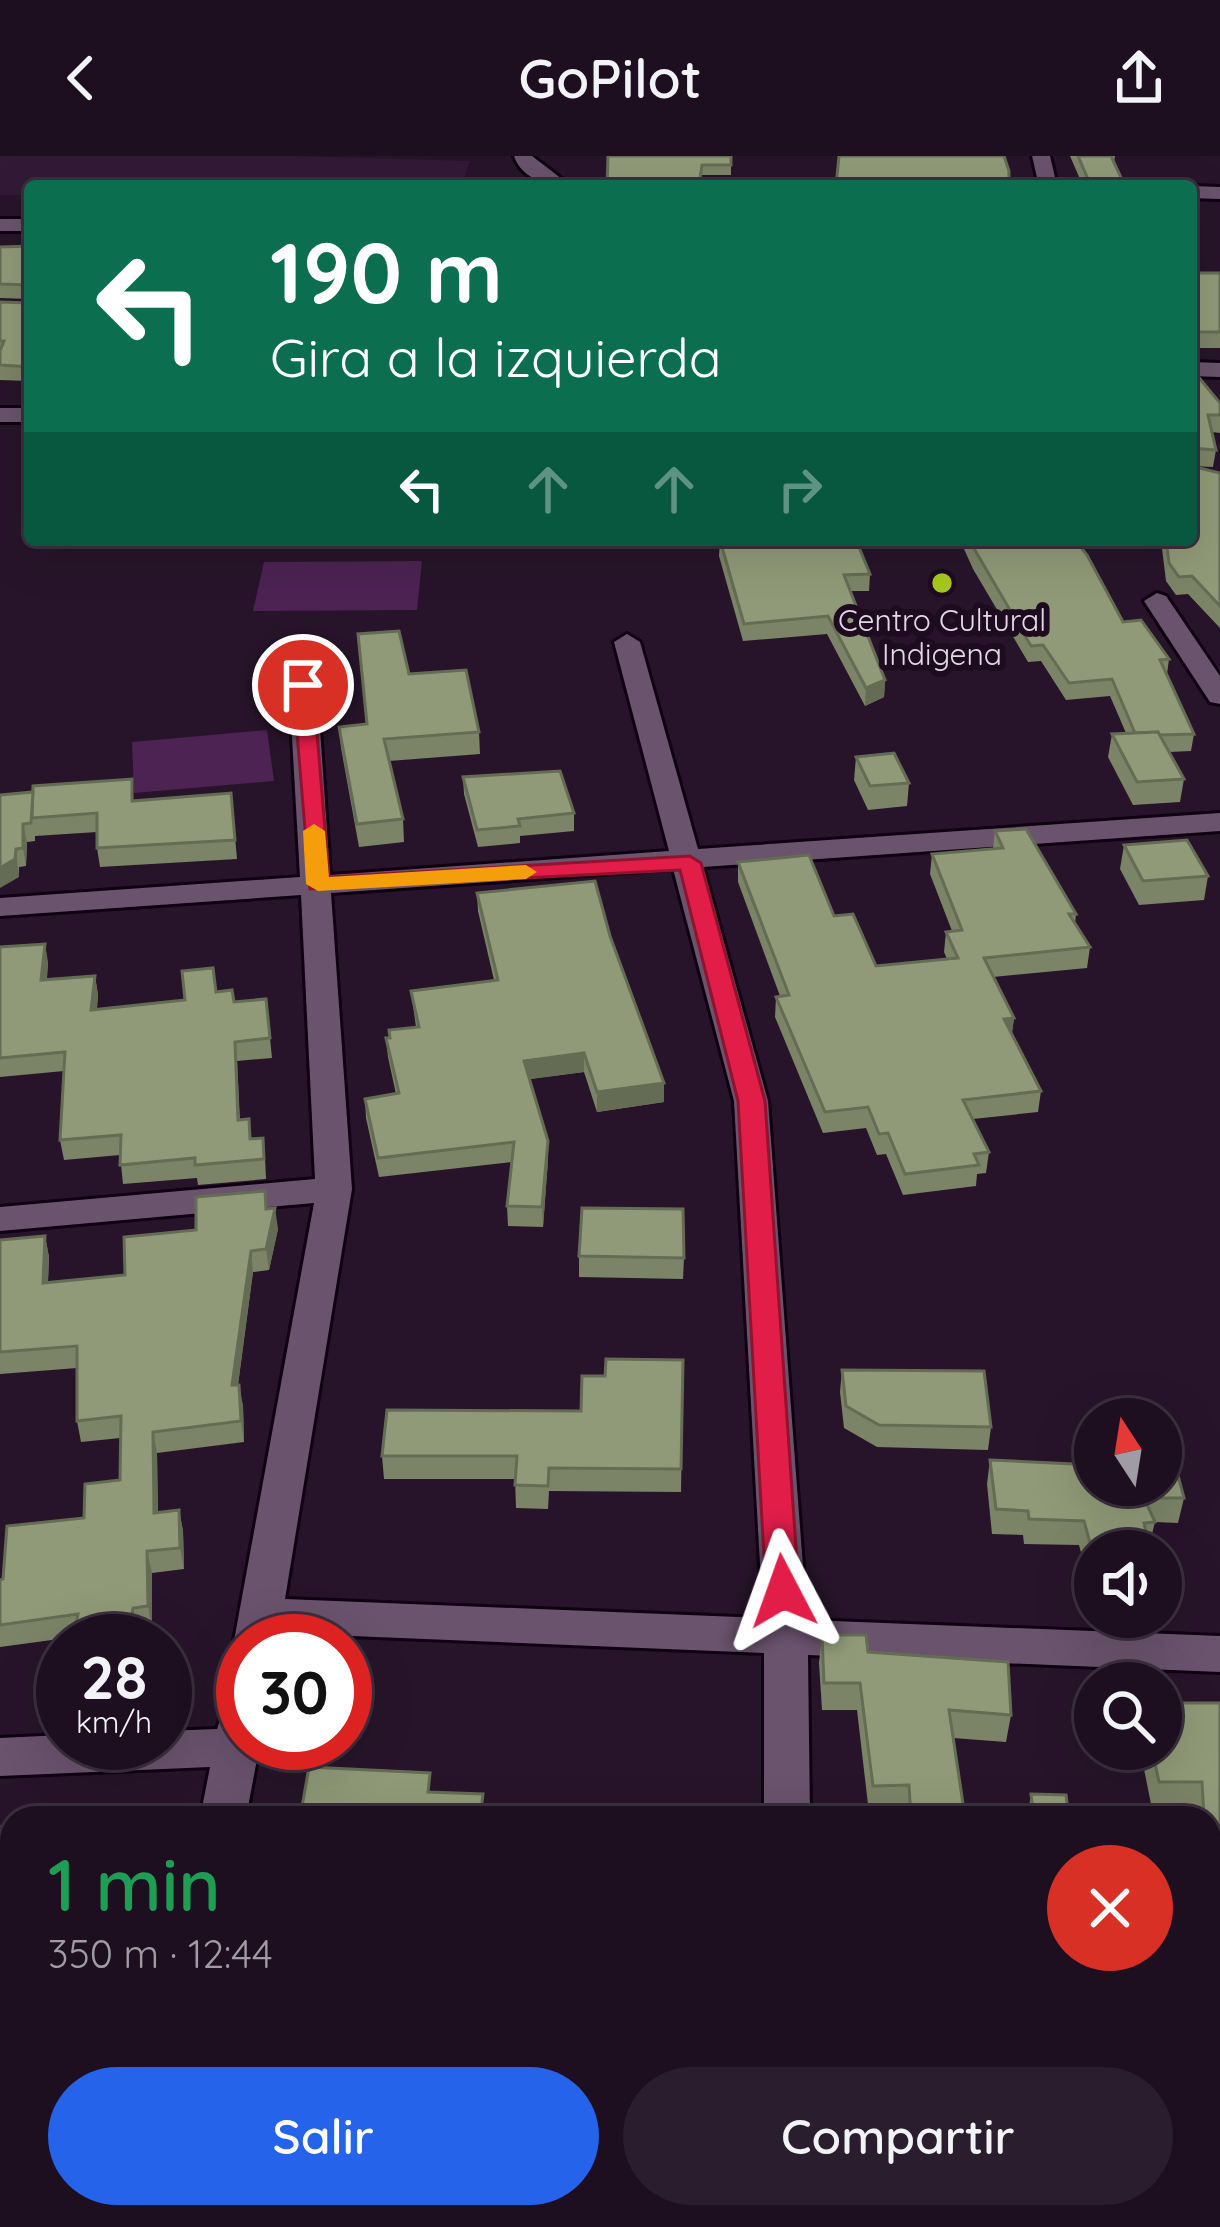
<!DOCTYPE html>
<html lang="es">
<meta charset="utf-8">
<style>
body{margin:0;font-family:Quicksand,sans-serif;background:#2a1d2d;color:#f1f3f6;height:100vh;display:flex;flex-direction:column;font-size:45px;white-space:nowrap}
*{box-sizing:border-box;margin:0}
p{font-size:39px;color:#a09ca5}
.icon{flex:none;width:66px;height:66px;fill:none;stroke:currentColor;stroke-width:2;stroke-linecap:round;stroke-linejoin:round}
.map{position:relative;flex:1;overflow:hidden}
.side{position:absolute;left:0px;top:1650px;width:1221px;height:423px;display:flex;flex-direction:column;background:#1d0f20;border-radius:36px 36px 0 0;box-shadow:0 12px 48px #0002,0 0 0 3px #3b2f3e}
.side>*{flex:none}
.hud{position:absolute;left:24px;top:24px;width:1173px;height:366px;border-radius:12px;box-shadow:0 12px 48px #0002,0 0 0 3px #3b2f3e;background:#0b6e4f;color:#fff;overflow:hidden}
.needle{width:78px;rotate:348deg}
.fabs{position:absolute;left:1074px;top:1242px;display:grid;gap:24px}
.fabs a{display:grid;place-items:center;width:108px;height:108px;border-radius:50%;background:#1d0f20;box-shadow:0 12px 48px #0002,0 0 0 3px #3b2f3e;font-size:60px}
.speed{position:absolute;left:36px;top:1458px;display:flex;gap:24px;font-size:60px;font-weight:700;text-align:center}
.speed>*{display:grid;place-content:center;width:156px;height:156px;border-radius:50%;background:#1d0f20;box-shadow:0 12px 48px #0002,0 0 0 3px #3b2f3e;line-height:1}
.speed small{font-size:30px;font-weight:400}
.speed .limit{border:18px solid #d22;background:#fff;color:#111}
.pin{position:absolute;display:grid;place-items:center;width:102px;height:102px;color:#fff;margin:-51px;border:6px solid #fff;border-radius:50%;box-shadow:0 3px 12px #0007}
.me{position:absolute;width:132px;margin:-66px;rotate:356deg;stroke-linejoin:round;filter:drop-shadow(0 0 9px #0008)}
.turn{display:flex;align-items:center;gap:42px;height:252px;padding:0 48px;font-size:54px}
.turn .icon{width:156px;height:156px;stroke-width:2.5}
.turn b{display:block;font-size:84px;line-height:102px}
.lanes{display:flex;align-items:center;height:114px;padding:0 48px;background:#0003;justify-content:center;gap:60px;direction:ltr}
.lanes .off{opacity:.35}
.round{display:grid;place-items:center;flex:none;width:126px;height:126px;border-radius:63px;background:#2a1d2d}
.overview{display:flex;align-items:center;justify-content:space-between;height:204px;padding:0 48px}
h1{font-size:72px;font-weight:600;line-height:90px;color:#1e9e55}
.cta{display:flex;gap:24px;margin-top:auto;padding:24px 48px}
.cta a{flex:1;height:138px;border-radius:72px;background:#2563eb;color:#fff;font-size:48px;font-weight:600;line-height:138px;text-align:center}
.cta a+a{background:#2a1d2d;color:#f1f3f6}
header{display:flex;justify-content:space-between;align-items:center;height:156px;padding:0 48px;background:#1d0f20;font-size:54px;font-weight:600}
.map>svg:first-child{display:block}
.built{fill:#321a36}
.green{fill:#4c2352}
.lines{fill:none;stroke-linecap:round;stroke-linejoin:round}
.minor-casing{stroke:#0f0112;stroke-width:6}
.minor{fill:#6a536d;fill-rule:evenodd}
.wall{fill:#7c8467}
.shaded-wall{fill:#656c54}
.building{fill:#909a78;stroke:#656c54;stroke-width:3}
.route{fill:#e11d48;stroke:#92132f;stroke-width:3}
.slow{fill:#f59e0b}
.poi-dot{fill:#a7c81f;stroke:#1d0b20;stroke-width:4.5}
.labels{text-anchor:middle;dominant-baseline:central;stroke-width:12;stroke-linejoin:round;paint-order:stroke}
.far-poi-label{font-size:30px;fill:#e4d7e6;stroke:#1d0b20}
</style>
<header><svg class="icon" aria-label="back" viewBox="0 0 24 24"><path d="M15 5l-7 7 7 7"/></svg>GoPilot<svg class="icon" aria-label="share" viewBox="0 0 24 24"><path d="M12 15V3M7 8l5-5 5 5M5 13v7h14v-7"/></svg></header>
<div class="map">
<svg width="1220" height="2071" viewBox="0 0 1220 2071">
<rect width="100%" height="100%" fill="#27142a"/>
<polygon class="built" points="0,0 291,0 470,5 461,30 30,30 30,39 0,39"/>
<g class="green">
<polygon points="422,405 417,454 253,455 264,406"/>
<polygon points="267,574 274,625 134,637 132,586"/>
<polygon points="12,1989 12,2061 83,2061 81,2071 0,2071 0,1990"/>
</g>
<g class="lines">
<defs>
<g id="minor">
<path d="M514 0H532L571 30C549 30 522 24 514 0Z"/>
<polygon points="1032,0 1050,0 1057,30 1039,30"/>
<polygon points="1191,30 1220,31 1220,43 1191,42"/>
<rect x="0" y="63" width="30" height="12"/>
<polygon points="1191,206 1220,207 1220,221 1191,220"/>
<rect x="0" y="252" width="30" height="14"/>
<polygon points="1157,437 1166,440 1220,520 1220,548 1210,546 1144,445"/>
<path d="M627 478 640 486 698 693 1220 657V675L703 711 768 945 807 1464 1220 1480V1516L808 1499 810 1662H764V1497L279 1477 278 1485H243L241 1497 234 1485 314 1047 0 1075V1051L315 1023 301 739 0 760V742L300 721 289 529 303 521 317 529 330 719 669 695 614 486ZM673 713 734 945 763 1462 285 1443 352 1033 331 737Z"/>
<polygon points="243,1538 243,1587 260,1587 246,1662 200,1662 210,1611 0,1620 0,1582 63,1579 63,1587 165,1587 165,1575 217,1573 227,1543"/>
<polygon points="122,2061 176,2061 174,2071 120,2071"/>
<rect x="762" y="2061" width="54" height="10"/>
</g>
</defs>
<use href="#minor" class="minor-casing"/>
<use href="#minor" class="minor"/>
</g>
<g class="wall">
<polygon points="731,0 731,19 702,19 607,30"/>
<polygon points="1070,0 1115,0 1114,6 1125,30 1083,30"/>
<polygon points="30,90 30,143 0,142 0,91"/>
<rect x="1191" y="117" width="29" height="75"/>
<polygon points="0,146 30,147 30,225 0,224"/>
<polygon points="1191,212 1220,259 1220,277 1212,276 1216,294 1213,311 1191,310"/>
<polygon points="1220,317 1220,472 1188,438 1176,439 1166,425 1161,384 1191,384"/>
<polygon points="720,384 870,418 869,435 850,435 885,524 884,541 865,550 827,478 743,485 719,400"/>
<polygon points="960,384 1075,384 1123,466 1169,503 1167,518 1194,578 1191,595 1169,596 1184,623 1180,646 1133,649 1108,601 1112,578 1126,577 1110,540 1066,544 1041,505 1028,506 973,413"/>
<polygon points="409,518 479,576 480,598 389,605 403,663 404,686 359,691 341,592 339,571 367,569"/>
<polygon points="856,601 909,627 907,650 868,654 854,624"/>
<polygon points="463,621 574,657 574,675 520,680 520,687 478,691 464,638"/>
<polygon points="231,637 237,703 100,711 97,692 97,676 35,680 35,685 27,686 26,710 19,711 19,721 0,639 134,645"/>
<polygon points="995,675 1076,758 1075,768 1090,791 1087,812 993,821 1014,862 1012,877 1041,935 1038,956 973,963 989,996 986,1017 977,1018 976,1030 903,1039 886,998 877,999 866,972 823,977 775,861 776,841 780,840 738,726 738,706 834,760 876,810 947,803 944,796 946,776 952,775 930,718 932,698 993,693"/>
<polygon points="1124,689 1208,720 1204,744 1139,749 1120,713"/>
<polygon points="477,737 610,780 664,946 597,956 584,916 529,923 548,985 548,1004 543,1071 508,1070 507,1050 512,1006 379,1021 366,962 365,943 396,938 388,901 386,882 389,882 389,874 416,871 411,835 494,824 478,755"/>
<polygon points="0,791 48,806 47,823 95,820 98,839 97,853 185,844 216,836 234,846 266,843 272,902 237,905 240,964 265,1002 266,1023 198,1029 197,1022 123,1028 120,999 64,1004 60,984 64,915 0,921"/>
<polygon points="267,1053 278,1073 269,1114 253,1116 238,1229 243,1250 244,1286 157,1297 158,1356 179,1354 183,1375 184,1413 152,1417 152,1472 137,1473 135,1485 73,1485 74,1481 0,1491 0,1424 3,1423 84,1362 120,1324 120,1282 81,1286 77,1265 77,1212 0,1218 0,1084 45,1080 49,1101 48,1126 125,1119 196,1074"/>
<polygon points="579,1100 684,1102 683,1123 579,1121"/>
<polygon points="683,1204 681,1336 549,1335 548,1353 516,1352 515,1323 384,1323 382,1300 581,1255 605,1220"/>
<polygon points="842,1214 991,1271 988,1294 877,1291 844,1272 840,1236"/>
<polygon points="990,1304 1184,1342 1178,1367 1155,1366 1149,1390 1095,1395 1095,1433 1091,1433 1079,1389 1024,1388 1023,1379 992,1378 987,1328"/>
<polygon points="822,1479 868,1496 1011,1559 1006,1586 953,1582 965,1661 996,1662 905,1662 905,1656 869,1657 857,1554 822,1554 819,1507"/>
<polygon points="1220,1547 1220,1771 1217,1755 1209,1754 1209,1662 1195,1662 1195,1653 1152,1653 1140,1593 1161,1593"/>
<polygon points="1031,1638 1069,1662 1027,1662"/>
<polygon points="12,1670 12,1759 0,1760 0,1671"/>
<rect x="1209" y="1842" width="11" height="58"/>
<polygon points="12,1881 12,1967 0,1967 0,1882"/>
<polygon points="1211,1991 1220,1991 1220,2055 1211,2055 1209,2045 1209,1996"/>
<polygon points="536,2061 536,2071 453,2071 461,2066"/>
<polygon points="878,2061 965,2061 966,2071 878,2071"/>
</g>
<g class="shaded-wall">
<polygon points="885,524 884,541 865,550 866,532"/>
<polygon points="23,668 27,686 26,710 23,692"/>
<polygon points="16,693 19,721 0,732 0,712"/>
<polygon points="45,788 48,806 45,843 41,824"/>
<polygon points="95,820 98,839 95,873 91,854"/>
<polygon points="1014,862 1011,883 1004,863"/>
<polygon points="584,897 584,916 524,924 524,905"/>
<polygon points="664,927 664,946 597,956 597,936"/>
<polygon points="548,985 548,1004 543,1071 542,1051"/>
<polygon points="275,1052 278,1073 269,1114 266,1093"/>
<polygon points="45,1080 49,1101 47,1148 43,1127"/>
<polygon points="251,1095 253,1116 235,1251 232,1229"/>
<polygon points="239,1229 243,1250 244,1286 241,1265"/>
<polygon points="153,1276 157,1297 158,1378 154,1357"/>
<polygon points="179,1354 183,1375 184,1413 180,1392"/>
<polygon points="147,1395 152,1417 152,1472 148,1450"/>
<polygon points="133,1452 137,1473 135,1485 127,1485"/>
</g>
<g class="building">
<polygon points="608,0 731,0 731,9 702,9 699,30 607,30"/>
<polygon points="839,0 1004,0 1009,15 1009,30 836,30"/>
<polygon points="1078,0 1111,0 1125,30 1091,30"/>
<polygon points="30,90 30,129 0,128 0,91"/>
<rect x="1191" y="117" width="29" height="59"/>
<polygon points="0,146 30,147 30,211 0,209 0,195 4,185 0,185"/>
<polygon points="1191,212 1220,247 1220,259 1208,259 1216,294 1191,292"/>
<polygon points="1191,310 1220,317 1220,450 1192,420 1179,421 1169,407 1166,384 1191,384"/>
<polygon points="720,384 856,384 870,418 844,419 885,524 866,532 828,460 744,468"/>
<polygon points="969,384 1075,384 1087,399 1123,466 1141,464 1169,503 1160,504 1194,578 1160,579 1158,576 1135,577 1112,523 1069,527 1043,489 1031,490"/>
<polygon points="399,475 409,518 466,514 479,576 384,583 403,663 357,668 339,571 367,568 358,478"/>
<polygon points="1158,576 1184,623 1137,626 1112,578"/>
<polygon points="894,597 909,627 870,630 856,601"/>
<polygon points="560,615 574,657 518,663 520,670 477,674 463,621"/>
<polygon points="132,623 132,645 231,637 235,684 97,692 97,657 32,662 33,630"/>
<polygon points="33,636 31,667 23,668 23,692 16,693 15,703 0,712 0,639"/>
<polygon points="1026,673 1076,758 1069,758 1090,791 984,802 1014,862 1004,863 1041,935 963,944 989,996 974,998 979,1009 905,1018 888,977 879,978 868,951 825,956 776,841 789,839 738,706 809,699 834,760 853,758 876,810 958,802 946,776 962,774 932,698 1003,692 995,675"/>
<polygon points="1187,684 1208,720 1143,725 1124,689"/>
<polygon points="595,725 610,780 664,927 597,936 584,897 524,905 548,985 542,1051 507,1050 514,986 378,1002 365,943 399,937 386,882 390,882 389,874 419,871 411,835 498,824 477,737"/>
<polygon points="45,788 41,824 95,820 91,854 185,844 182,815 213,812 216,836 232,834 234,846 266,843 270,882 235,886 238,964 249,963 250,983 263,982 264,1003 195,1009 195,1002 120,1009 121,979 60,984 65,896 0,902 0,791"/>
<polygon points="265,1035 266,1053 275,1052 266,1093 251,1095 232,1229 239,1229 241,1265 153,1276 154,1357 179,1354 180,1392 147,1395 148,1450 133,1452 127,1485 73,1485 78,1458 0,1469 0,1424 3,1423 7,1370 84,1362 85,1328 120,1324 121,1260 77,1265 77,1190 0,1196 0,1084 45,1080 43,1127 125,1119 124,1081 196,1074 196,1041"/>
<polygon points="582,1052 683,1053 684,1102 579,1100"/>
<polygon points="606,1203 683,1204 681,1313 549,1312 548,1330 515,1329 517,1300 382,1300 387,1254 581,1255 582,1220 605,1220"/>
<polygon points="842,1214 984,1215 991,1271 879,1269 846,1250"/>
<polygon points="990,1304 1095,1309 1095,1329 1161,1329 1161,1312 1176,1312 1184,1342 1144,1342 1155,1366 1144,1367 1150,1395 1095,1395 1095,1405 1084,1365 1029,1363 1028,1355 996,1353"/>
<polygon points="822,1479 866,1479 868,1496 1008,1506 1011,1559 949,1554 965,1661 996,1662 911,1662 909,1629 873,1630 860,1527 824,1527"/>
<polygon points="1161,1547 1220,1547 1220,1728 1209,1727 1209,1662 1204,1662 1202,1626 1159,1626 1152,1593 1161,1593"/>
<polygon points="309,1611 430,1617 428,1636 483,1638 480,1662 300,1662"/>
<polygon points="1031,1638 1066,1639 1069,1662 1034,1662"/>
<polygon points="12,1670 12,1734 0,1735 0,1671"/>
<rect x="1209" y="1842" width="11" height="32"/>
<polygon points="12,1881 12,1943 0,1943 0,1882"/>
<polygon points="1211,1991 1220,1991 1220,2029"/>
<polygon points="461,2061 535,2061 534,2065 461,2066"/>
<polygon points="884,2061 965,2061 966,2071 900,2071 884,2069"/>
<rect x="453" y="2066" width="36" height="5"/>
</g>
<polygon class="route" points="303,523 313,529 329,721 690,700 701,707 765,945 799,1435 794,1444 783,1447 771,1444 766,1435 738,945 680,714 310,733 293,529"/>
<polygon class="slow" points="314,668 325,675 329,721 526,709 537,716 526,723 318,735 306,728 303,675"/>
<circle class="poi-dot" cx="942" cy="427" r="12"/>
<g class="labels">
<g class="far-poi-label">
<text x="942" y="464">Centro Cultural<tspan x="942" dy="34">Indigena</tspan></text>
</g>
</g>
</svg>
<div class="fabs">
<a><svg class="needle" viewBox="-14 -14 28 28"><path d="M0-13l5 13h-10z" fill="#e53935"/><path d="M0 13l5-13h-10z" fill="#a09ca5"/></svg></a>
<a><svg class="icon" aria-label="sound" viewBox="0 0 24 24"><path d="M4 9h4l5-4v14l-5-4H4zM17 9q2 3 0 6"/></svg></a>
<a><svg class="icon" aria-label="search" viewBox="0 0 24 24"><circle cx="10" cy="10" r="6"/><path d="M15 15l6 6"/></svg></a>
</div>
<div class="speed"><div>28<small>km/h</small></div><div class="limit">30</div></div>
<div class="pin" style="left:303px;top:529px;background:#d93025"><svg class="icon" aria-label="arrive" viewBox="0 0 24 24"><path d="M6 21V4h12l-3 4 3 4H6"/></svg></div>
<svg class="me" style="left:783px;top:1435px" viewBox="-20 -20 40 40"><path d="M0-17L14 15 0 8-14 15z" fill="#e11d48" stroke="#fff" stroke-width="4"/></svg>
<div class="hud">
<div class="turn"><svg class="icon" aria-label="left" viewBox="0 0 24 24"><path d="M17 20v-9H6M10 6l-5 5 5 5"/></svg><div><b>190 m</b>Gira a la izquierda</div></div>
<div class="lanes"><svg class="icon" aria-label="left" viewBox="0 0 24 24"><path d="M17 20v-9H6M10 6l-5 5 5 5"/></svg><svg class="icon off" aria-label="ahead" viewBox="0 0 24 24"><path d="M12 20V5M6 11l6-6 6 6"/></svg><svg class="icon off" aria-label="ahead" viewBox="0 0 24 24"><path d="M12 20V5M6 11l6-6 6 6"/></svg><svg class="icon off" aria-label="right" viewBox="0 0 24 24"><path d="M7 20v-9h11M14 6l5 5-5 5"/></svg></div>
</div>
<section class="side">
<div class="overview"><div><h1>1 min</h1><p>350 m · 12:44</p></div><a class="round" style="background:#d93025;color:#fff"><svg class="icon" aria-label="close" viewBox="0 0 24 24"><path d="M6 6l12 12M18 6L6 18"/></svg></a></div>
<div class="cta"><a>Salir</a><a>Compartir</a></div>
</section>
</div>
